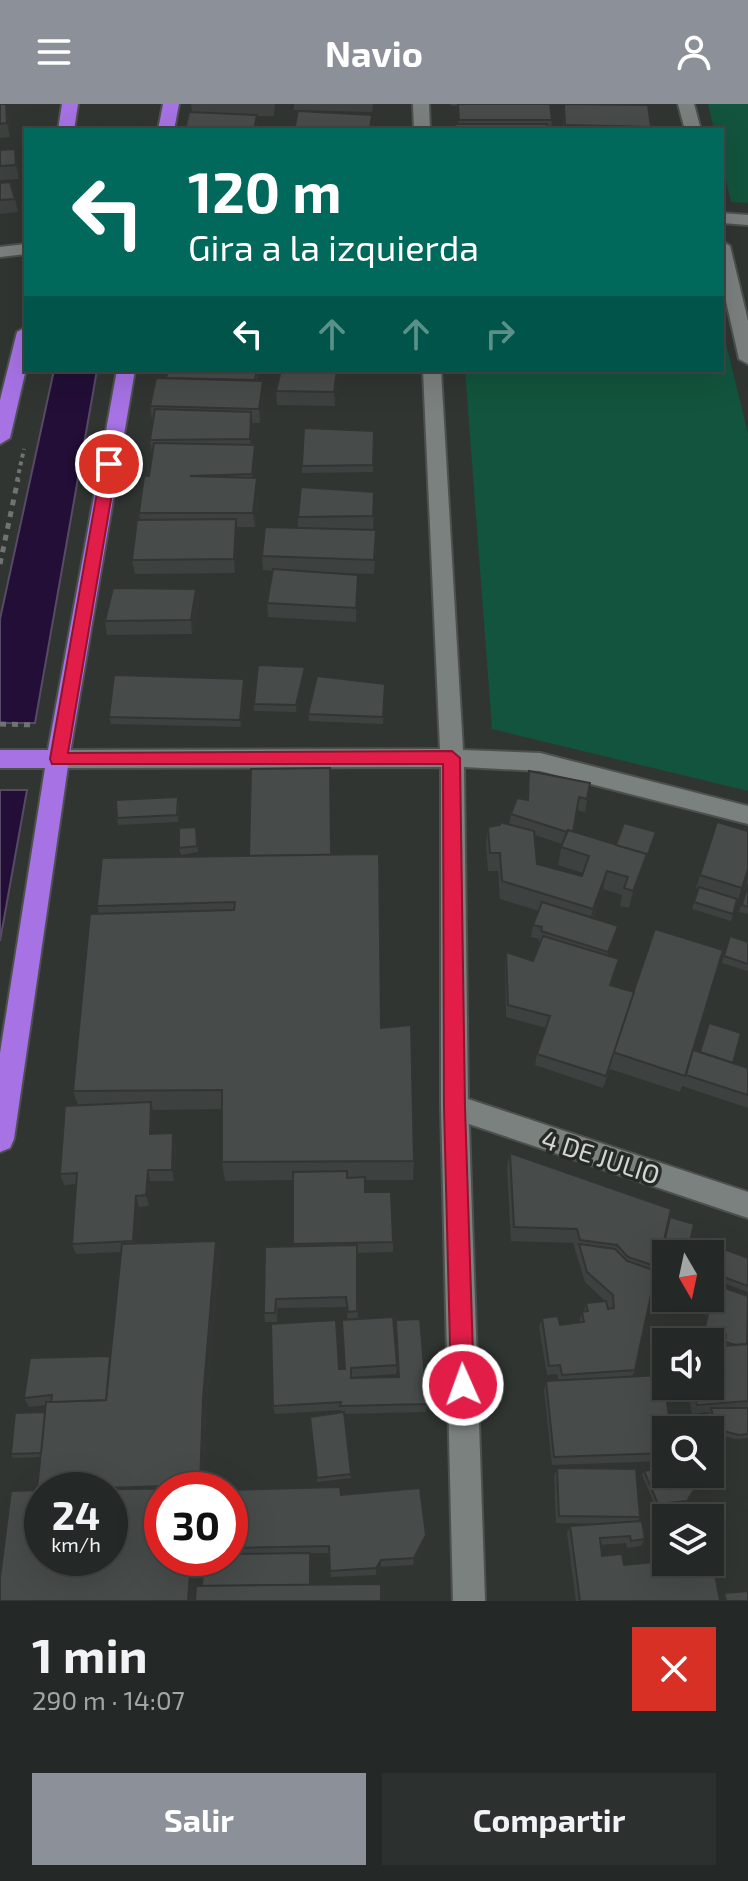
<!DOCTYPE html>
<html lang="es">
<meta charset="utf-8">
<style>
body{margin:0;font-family:"Exo 2",sans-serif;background:#2c302e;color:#f1f3f6;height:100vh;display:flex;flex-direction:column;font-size:30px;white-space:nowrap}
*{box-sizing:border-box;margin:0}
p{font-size:26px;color:#a3a6a7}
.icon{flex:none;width:44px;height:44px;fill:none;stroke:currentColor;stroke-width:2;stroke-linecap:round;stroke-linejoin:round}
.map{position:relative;height:1497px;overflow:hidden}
.panel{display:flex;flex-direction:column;background:#242826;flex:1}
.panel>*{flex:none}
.guide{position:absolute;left:24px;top:24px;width:700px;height:244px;border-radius:0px;box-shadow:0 8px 32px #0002,0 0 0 2px #414443;background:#00695c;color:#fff;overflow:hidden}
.needle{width:52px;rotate:171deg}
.controls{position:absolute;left:652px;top:1136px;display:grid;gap:16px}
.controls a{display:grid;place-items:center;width:72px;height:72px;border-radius:0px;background:#242826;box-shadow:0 8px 32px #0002,0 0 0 2px #414443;font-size:40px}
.speed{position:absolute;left:24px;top:1368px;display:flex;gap:16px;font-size:40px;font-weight:700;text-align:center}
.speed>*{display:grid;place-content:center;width:104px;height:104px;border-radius:50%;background:#242826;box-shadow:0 8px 32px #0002,0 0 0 2px #414443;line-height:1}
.speed small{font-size:20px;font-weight:400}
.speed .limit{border:12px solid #d22;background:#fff;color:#111}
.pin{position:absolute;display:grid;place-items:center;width:68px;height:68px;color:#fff;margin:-34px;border:4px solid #fff;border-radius:50%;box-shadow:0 2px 8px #0007}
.me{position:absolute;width:88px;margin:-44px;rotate:358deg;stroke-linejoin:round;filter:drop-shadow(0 0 6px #0008)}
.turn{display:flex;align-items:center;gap:28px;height:168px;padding:0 32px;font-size:36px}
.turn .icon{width:104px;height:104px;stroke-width:2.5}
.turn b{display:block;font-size:56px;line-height:68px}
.lanes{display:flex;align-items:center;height:76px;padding:0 32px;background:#0003;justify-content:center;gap:40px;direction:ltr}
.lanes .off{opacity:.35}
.round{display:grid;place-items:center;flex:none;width:84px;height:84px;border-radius:0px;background:#2c302e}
.overview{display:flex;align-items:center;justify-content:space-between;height:136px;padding:0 32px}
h1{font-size:48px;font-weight:700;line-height:60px}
.cta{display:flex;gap:16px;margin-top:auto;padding:16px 32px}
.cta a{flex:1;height:92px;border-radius:0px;background:#8c9099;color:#fff;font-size:32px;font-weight:700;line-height:92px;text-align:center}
.cta a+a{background:#2c302e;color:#f1f3f6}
header{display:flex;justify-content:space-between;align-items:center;height:104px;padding:0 32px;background:#8c9099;color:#fff;font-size:36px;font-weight:700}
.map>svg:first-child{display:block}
.green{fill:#12543d}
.water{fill:#220e36;stroke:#574a65;stroke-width:2}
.pier{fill:#303532}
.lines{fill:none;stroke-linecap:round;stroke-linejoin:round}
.minor-casing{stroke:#4c504e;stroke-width:4}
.highway-casing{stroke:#4c504e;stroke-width:4}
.path-far1{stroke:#6f7371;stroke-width:4;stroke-dasharray:4 4;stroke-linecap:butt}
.path{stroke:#6f7371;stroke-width:5;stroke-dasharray:6 6;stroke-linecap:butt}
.minor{fill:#7b817e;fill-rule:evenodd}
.highway{fill:#a672e4;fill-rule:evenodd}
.wall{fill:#3d4140;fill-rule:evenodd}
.shaded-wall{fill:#323534}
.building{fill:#474c4a;stroke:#323534;stroke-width:2}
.route{fill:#e11d48;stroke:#92132f;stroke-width:2}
.labels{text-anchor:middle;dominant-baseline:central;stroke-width:7;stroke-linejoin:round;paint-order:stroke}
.street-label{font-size:26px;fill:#d2d5d4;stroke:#262b28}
</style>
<header><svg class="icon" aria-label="menu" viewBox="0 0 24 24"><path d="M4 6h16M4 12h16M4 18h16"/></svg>Navio<svg class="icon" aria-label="person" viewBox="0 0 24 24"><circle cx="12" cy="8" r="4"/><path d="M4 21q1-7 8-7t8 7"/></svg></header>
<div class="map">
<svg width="748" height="1497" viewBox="0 0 748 1497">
<rect width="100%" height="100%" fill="#303532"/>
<g class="green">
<polygon points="708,0 748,0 748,99 731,98 722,60 722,26 714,26"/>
<polygon points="722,223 748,330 748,687 492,625 465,266 722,266"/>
</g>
<g class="water">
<polygon points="54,266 97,266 35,619 0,619 0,515"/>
<polygon points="0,686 27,686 0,837"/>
</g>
<polygon class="pier" points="99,0 137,0 138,26 98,26"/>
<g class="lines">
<defs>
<g id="minor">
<polygon points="413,0 429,0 430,26 414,26"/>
<polygon points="678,0 694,0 701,26 685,26"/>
<polygon points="722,109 748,111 748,121 722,119"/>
<polygon points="722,137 730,142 748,217 748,260 739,255 722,179"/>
<polygon points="26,140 26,150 0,153 0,143"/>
<polygon points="423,266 441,266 463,646 540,649 748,702 748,720 540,667 464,663 468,995 748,1088 748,1114 469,1020 485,1497 453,1497 441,1003 441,663 58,664 50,661 47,655 50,649 58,646 440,645"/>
</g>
<g id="highway">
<polygon points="62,0 78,0 74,26 58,26"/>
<polygon points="163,0 179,0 174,26 158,26"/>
<polygon points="26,223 26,265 10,334 0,340 0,296 17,228"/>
<polygon points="117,266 135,266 69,655 14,1035 10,1044 0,1048 0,949 45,664 0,664 0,646 48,646"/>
</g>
</defs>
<use href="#minor" class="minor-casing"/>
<use href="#highway" class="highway-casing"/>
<polyline class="path-far1" points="17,377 24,345"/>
<g class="path">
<polyline points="0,460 18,375"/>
<polyline points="0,620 35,621"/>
</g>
<use href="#minor" class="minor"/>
<use href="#highway" class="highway"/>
</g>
<g class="wall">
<polygon points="0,0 9,7 10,33 0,34"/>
<polygon points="191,0 275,0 274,12 257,12 256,26 185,26 192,9"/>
<polygon points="294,0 373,0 372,8 294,6"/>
<polygon points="451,0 550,0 552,16 551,26 455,26 455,20 458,20 458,2 451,2"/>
<polygon points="564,0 651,23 651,26 563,26"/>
<polygon points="15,45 18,59 19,75 0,76 0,46"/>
<polygon points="0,79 15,95 18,108 0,110"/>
<polygon points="168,266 259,266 257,276 264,291 260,319 252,319 252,341 256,355 254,374 258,388 255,423 237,423 235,469 135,470 132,456 140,416 139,409 149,372 152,350 150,336 154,316 152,316 150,302 166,274"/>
<polygon points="338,277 335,302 277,301 276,287"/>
<polygon points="374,327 373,368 302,369 302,362"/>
<polygon points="374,402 373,426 376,440 374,470 323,468 358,485 356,518 268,513 267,499 273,467 263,466 262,452 298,424 298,413"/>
<polygon points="196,485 198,499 192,530 107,531 105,517"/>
<polygon points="305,570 296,608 254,607 254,600"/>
<polygon points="385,580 383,620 309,617 308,610"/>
<polygon points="245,582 241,623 111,620 109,613"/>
<path d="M529 667 590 679 585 708 577 706 573 728 616 741 656 728 629 804 620 802 622 791 603 785 593 814 615 834 609 852 619 855 611 881 693 946 748 964V1004L682 982 680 988 610 965 603 984 535 961 537 950 546 924 506 913 505 860 506 848 533 857 540 840 539 839V835L531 833 533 821 539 807 500 795 498 767H488L486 741 488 723 499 721V718L509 721 511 710 527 695ZM535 731 562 740 558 761 583 769 582 772 537 760Z"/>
<polygon points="179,700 178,718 118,721 117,714"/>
<polygon points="717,718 748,765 731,817 692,805 698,785 696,784"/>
<polygon points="196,723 198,748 181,751 179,744"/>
<polygon points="331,751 381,924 414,1057 413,1076 365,1076 365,1088 393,1138 393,1148 357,1149 358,1215 397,1261 396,1270 351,1273 351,1274 398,1273 396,1216 427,1300 426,1308 344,1310 351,1374 317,1378 310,1313 341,1309 341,1306 275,1310 273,1302 339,1265 345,1265 348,1216 346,1203 277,1204 277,1218 265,1218 264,1209 293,1143 293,1076 225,1077 222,1058 222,1005 153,1006 153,1030 176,1041 174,1077 150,1077 149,1102 139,1103 136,1140 216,1137 219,1151 206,1306 203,1386 37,1386 40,1353 13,1354 11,1350 45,1308 45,1301 29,1303 24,1294 110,1252 121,1148 76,1150 72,1140 76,1080 64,1081 60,1070 78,1001 73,987 99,810 97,802"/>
<polygon points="748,774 748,810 739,808 747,782 746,781"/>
<polygon points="730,832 748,838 748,867 722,859"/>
<polygon points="510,1049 658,1163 635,1266 632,1273 666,1326 666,1357 552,1361 544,1286 546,1277 559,1276 557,1270 547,1271 539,1223 542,1214 560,1221 579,1219 582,1208 584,1208 586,1199 605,1197 585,1178 573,1139 511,1137 507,1064"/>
<polygon points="668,1118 676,1201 674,1206 650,1199"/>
<polygon points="697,1135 748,1154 748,1188 710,1174 710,1150 692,1150"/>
<polygon points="680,1194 710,1194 748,1240 748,1334 736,1335 713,1329 709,1308 692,1310 687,1282 710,1282 724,1235 703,1228 707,1211 678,1201"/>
<polygon points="557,1364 640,1413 638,1417 645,1435 641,1442 627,1444 626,1439 600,1441 602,1452 720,1497 576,1497 567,1429 570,1422 606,1420 556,1419 554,1372"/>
<polygon points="644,1367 704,1370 685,1401 656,1404 642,1371"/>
<polygon points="230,1386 341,1391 425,1438 413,1461 381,1463 376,1471 331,1473 329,1449 310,1449 311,1481 202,1482 230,1454"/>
</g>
<g class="shaded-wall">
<polygon points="6,0 9,7 10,33 7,19"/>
<polygon points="15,45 18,59 19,75 16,61"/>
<polygon points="337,266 338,277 335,302 334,288"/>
<polygon points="263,277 264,291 260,319 259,305"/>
<polygon points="251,308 253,322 252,349 250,335"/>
<polygon points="255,341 256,355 254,384 252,370"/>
<polygon points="257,374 258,388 255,423 253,409"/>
<polygon points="236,415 238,429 235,469 234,455"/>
<polygon points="358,471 358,485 356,518 356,504"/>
<polygon points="196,485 198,499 192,530 191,516"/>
<polygon points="305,563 305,570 296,608 296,601"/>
<polygon points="244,575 245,582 241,623 240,616"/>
<polygon points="647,750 642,768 629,804 633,787"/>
<polygon points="607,767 603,785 589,823 593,805"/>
<polygon points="618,822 615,834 606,860 608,848"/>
<polygon points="151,998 154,1010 153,1041 150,1030"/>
<polygon points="173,1029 176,1041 174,1077 172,1066"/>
<polygon points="148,1066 150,1077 149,1102 146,1091"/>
<polygon points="136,1092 139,1103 136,1147 133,1137"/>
<polygon points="216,1137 219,1151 206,1306 203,1386 201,1386 200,1381 203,1294"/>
<polygon points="426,1431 425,1438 413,1461 414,1454"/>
<polygon points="191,1454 197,1454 194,1497 188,1497"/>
<polygon points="381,1456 381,1463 376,1471 376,1464"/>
</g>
<g class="building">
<polygon points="0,0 6,0 7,19 0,20"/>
<polygon points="458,0 550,0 552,16 459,16"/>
<polygon points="564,0 648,1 651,23 565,21"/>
<polygon points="298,7 372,11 370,24 294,26"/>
<polygon points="189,8 257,11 254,26 185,26"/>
<polygon points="455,20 547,20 548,26 455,26"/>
<polygon points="373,24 373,26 317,25"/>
<polygon points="15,45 16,61 0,62 0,46"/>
<polygon points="10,78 15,95 0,96 0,79"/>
<polygon points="168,266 257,266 255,276 166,274"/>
<polygon points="281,266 337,266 334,288 276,287"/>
<polygon points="156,274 263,277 259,305 150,302"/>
<polygon points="155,305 251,308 250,335 150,336"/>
<polygon points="304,324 374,327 373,361 302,362"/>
<polygon points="154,339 255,341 252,370 190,372 257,374 253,409 139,409 144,372 149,372"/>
<polygon points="301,383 374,388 373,412 298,413"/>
<polygon points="236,415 234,455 132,456 137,416"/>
<polygon points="265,423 376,426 374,456 262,452"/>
<polygon points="273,465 358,471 356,504 267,499"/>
<polygon points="113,484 196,485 191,516 105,517"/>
<polygon points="258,561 305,563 296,601 254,600"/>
<polygon points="114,571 244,575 240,616 109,613"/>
<polygon points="317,572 385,580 383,613 308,610"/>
<polygon points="330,664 331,751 249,752 251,665"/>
<polygon points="529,667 590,679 587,695 579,693 573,728 568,726 567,728 511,710 517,694 528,696"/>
<polygon points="178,693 177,711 117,714 116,696"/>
<polygon points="499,718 534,727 537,760 582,772 589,752 561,743 568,726 647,750 633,787 624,784 628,773 607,767 593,805 502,777 500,749 490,749 488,723 500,721"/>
<polygon points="717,718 748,727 748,765 742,784 700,771"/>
<polygon points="624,719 656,728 645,758 647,750 616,741"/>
<polygon points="196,723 197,742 179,744 179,724"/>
<polygon points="379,750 381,924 411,921 414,1057 222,1058 222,986 73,987 90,810 234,806 235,798 97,802 102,754"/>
<polygon points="748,780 748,803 742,801"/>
<polygon points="699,783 737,795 733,810 694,798"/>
<polygon points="542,798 618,822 608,848 541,827 542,823 533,821"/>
<polygon points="655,825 723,846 685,972 613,948"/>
<polygon points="543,832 619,855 610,881 634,888 606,972 537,950 550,912 508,901 506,848 533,857"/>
<polygon points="730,832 748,838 748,860 724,852"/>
<polygon points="709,919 741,929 733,959 700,948"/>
<polygon points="693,946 748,964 748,991 686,971"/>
<polygon points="151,998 150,1030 173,1029 172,1066 148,1066 146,1091 136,1092 133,1137 72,1140 77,1069 60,1070 65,1002"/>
<polygon points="510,1049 671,1105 658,1163 628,1153 617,1141 580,1136 577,1125 514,1123"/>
<polygon points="347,1067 347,1074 365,1073 365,1088 391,1088 393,1138 293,1140 293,1068"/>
<polygon points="670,1113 694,1120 687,1150 666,1150 666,1194 678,1194 676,1201 652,1194"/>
<polygon points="697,1135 748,1154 748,1182 710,1168 710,1150 692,1150"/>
<polygon points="216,1137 203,1294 200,1381 37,1386 46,1298 106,1296 122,1140"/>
<polygon points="579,1140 615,1145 627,1157 656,1167 635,1266 562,1271 560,1261 549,1262 542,1214 558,1212 560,1221 584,1218 582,1208 588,1207 586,1199 606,1197 608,1205 614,1204 613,1191 587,1168"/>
<polygon points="357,1141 357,1207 348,1208 346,1193 276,1195 275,1209 264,1209 265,1143"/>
<polygon points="710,1179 748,1192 747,1240 736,1241 725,1238 726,1230 705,1223 709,1206 680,1196 680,1194 710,1194"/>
<polygon points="393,1213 397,1261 351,1264 351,1274 399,1273 396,1216 420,1215 427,1300 340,1302 341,1298 273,1302 271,1220 336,1216 339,1265 345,1265 342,1216"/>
<polygon points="748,1240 748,1297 697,1301 693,1282 710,1282 710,1243"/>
<polygon points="110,1252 106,1296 51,1298 52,1291 24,1294 30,1254"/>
<polygon points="663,1271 671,1326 666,1326 666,1349 554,1353 546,1277"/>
<polygon points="711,1304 748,1304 748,1330 739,1331 716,1325"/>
<polygon points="45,1308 41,1349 11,1350 15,1309"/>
<polygon points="344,1308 351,1370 317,1374 310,1313"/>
<polygon points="666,1363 666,1370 704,1370 687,1397 658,1400 644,1367"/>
<polygon points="557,1364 636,1365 640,1413 559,1412"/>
<polygon points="340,1383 341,1391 420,1384 426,1431 414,1454 381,1456 376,1464 330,1467 329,1442 230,1444 230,1386"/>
<polygon points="196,1384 196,1386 162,1386 162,1454 191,1454 188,1497 0,1497 0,1474 11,1387 42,1386 42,1454 110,1454 110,1386 57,1386"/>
<polygon points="642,1417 645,1435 631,1437 630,1432 600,1434 602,1452 622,1450 624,1461 666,1457 710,1458 710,1454 712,1454 720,1497 580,1497 570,1422"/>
<polygon points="310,1449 310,1481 202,1482 204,1454 230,1454 230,1450"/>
<polygon points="381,1480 381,1497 195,1497 196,1482"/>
<polygon points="748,1487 748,1497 726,1497 724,1489"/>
</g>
<polygon class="route" points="109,355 117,360 68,649 452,647 460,654 465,1003 474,1281 471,1289 463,1293 454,1289 451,1281 444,1003 443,660 52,660 50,655 102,360"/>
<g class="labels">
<g class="street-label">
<text transform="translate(601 1052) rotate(18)">4 DE JULIO</text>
</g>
</g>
</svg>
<div class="controls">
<a><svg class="needle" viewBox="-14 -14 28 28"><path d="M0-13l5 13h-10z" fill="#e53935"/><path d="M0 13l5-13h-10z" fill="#a3a6a7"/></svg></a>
<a><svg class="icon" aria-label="sound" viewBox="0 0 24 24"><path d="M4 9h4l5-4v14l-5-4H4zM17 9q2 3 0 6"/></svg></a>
<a><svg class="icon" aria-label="search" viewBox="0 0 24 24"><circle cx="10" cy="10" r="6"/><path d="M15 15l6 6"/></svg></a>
<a><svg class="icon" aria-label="layers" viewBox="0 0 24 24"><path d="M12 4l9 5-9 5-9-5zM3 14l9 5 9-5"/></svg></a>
</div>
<div class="speed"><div>24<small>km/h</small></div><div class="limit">30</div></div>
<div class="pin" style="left:109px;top:360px;background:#d93025"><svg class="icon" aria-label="arrive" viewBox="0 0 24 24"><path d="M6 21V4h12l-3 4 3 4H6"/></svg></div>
<svg class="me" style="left:463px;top:1281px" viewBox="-20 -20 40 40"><circle r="17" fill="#e11d48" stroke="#fff" stroke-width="3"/><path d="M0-11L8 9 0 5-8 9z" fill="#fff"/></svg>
<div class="guide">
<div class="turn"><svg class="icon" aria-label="left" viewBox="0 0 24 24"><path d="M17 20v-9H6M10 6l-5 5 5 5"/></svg><div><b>120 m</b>Gira a la izquierda</div></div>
<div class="lanes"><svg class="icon" aria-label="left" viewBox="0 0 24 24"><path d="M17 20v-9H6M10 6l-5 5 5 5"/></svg><svg class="icon off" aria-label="ahead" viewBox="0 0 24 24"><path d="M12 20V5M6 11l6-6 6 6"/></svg><svg class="icon off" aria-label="ahead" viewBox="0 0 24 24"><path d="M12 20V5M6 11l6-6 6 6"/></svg><svg class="icon off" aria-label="right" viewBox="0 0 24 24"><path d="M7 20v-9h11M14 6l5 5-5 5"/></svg></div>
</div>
</div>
<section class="panel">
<div class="overview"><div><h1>1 min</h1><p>290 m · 14:07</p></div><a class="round" style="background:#d93025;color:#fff"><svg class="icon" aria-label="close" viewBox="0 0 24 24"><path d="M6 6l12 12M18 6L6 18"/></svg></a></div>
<div class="cta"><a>Salir</a><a>Compartir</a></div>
</section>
